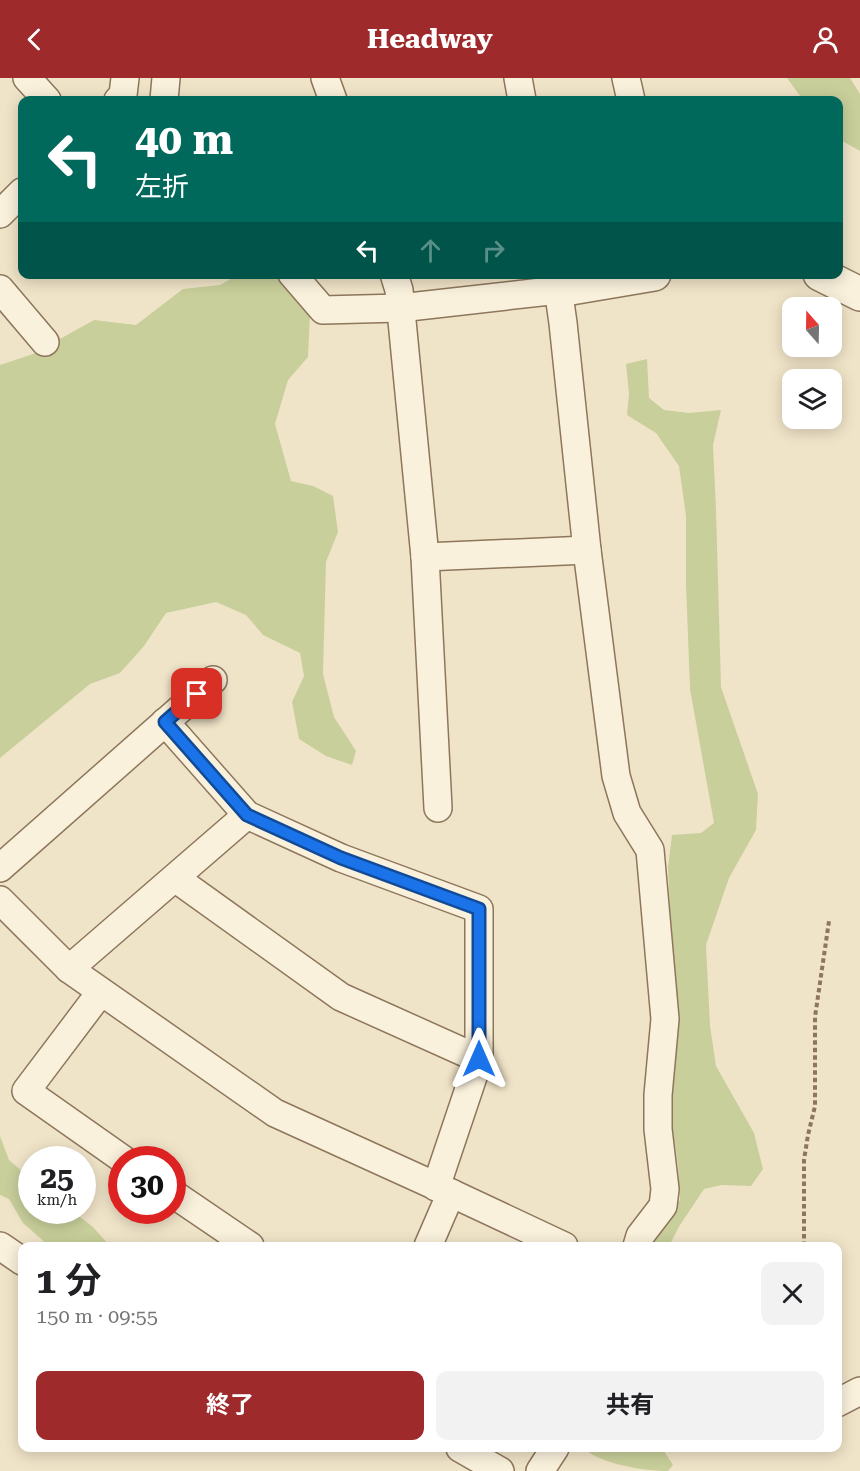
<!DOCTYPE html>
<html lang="ja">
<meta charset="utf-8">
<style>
body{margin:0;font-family:"Roboto Serif","Noto Sans JP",serif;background:#f2f2f2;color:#202124;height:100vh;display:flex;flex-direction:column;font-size:22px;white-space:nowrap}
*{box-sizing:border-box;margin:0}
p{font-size:20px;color:#757577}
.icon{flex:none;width:33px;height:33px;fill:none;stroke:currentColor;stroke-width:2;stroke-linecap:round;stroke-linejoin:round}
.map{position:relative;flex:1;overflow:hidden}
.details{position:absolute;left:18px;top:1164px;width:824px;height:210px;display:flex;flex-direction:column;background:#fff;border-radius:12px;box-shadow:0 3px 15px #0003}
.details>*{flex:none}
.hud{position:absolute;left:18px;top:18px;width:825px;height:183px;border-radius:12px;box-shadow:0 3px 15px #0003;background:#00695c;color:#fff;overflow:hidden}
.needle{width:39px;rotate:340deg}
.tools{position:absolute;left:782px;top:219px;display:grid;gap:12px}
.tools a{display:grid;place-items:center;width:60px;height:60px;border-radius:12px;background:#fff;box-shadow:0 3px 15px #0003;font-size:30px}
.speed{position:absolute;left:18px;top:1068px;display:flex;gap:12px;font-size:30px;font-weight:700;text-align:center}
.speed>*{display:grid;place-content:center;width:78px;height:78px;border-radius:50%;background:#fff;box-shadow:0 3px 15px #0003;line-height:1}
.speed small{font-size:15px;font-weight:400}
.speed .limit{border:9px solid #d22;background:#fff;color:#111}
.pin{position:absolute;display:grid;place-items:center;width:51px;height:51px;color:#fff;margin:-26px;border-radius:12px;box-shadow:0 3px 9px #0006}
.me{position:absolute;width:66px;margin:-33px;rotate:0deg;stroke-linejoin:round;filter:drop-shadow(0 0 4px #0008)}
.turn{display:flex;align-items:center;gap:21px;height:126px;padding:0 18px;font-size:27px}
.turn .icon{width:78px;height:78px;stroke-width:2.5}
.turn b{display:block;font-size:42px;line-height:51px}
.lanes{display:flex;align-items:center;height:57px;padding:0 18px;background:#0003;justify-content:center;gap:30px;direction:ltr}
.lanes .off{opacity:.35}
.round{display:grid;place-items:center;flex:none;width:63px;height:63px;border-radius:12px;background:#f2f2f2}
.overview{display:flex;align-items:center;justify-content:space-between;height:102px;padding:0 18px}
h1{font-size:36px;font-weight:700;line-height:45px}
.action{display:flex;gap:12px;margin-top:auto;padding:12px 18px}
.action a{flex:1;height:69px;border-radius:12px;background:#9e2a2b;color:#fff;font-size:24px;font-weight:700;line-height:69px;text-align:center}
.action a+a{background:#f2f2f2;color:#202124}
header{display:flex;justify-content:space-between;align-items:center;height:78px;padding:0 18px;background:#9e2a2b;color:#fff;font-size:27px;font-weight:700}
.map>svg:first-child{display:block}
.green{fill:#c9cf9b}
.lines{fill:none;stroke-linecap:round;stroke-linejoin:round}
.minor-casing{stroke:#8d765c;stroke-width:30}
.tertiary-casing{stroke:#8d765c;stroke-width:36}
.path{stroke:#8d765c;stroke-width:4;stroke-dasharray:4.5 3;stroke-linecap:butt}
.minor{stroke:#faf1dc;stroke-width:27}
.tertiary{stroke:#faf1dc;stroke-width:33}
.route-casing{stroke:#114b97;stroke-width:15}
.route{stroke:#1a73e8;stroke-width:10}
</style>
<header><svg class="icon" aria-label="back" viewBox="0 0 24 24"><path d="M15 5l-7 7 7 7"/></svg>Headway<svg class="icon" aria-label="person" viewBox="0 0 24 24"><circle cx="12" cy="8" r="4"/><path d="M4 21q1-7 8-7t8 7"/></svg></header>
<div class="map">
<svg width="860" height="1393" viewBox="0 0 860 1393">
<rect width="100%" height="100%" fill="#f0e4c8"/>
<g class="green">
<polygon points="787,0 850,0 860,16 860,73 839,61 838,22 803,22"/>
<polygon points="238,197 287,197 310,237 308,279 288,302 275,346 291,403 313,408 333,418 338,454 326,484 323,596 334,639 356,673 352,687 326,678 299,661 292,624 304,598 300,575 263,557 246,537 216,524 166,535 144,568 120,595 90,606 0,680 0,287 33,276 94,242 136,247 183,211 220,207"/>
<polygon points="647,281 649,320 664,332 689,335 721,332 713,367 716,431 721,609 758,716 756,752 729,800 706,867 710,948 716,988 754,1055 763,1091 751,1108 722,1107 704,1111 680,1147 669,1168 652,1168 669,1138 680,1122 678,1087 672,1048 673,901 668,789 672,757 701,755 714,745 690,611 686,506 686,438 679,388 656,355 627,337 629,316 626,286"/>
<polygon points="0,1058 9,1082 31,1101 32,1132 72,1133 93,1149 110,1168 49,1168 23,1145 9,1121 0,1117"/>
<path d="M583 1370H662L673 1387 668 1393C644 1393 600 1386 583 1370Z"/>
</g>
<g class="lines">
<defs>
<g id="minor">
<polyline points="27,0 47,22"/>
<polyline points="325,0 333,22"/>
<polyline points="518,0 522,22"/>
<polyline points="626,0 631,22"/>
<polyline points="118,22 123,17 125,0"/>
<polyline points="164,22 166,0"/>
<polyline points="0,136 22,114"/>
<polyline points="292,196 323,232 400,230 559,212"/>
<polyline points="394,196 399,212 425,479 438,730"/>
<polyline points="556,196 563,245 587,472 616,698 627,735 650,772 665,941 658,1017 658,1051 665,1111 663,1128 640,1158 637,1168"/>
<polyline points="0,211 45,264"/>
<polyline points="425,479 587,472"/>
<polyline points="165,644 247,737 341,780 479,831 479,981 436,1109"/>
<polyline points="0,790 213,602"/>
<polyline points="175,800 341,919 479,981"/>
<polyline points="0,822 69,891 275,1035 451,1115 564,1168"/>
<polyline points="69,891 247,737"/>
<polyline points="100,915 26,1013 124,1082"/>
<polyline points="172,1115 250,1168"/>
<polyline points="0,1168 22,1183"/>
<polyline points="428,1168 451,1115"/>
<polyline points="837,1325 860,1313"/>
<polyline points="460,1370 500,1393"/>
<polyline points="540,1393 555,1370"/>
</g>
<g id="tertiary">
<polyline points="820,196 860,216"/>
<polyline points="559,212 654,196"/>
</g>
</defs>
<use href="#minor" class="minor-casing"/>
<use href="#tertiary" class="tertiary-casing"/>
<polyline class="path" points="804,1168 804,1082 808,1057 815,1028 815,939 829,843"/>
<use href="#minor" class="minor"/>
<use href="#tertiary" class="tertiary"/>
</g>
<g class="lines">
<defs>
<polyline id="route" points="197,616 165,644 247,737 341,780 479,831 479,981"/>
</defs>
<use href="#route" class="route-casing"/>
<use href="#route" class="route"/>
</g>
</svg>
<div class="tools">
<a><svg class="needle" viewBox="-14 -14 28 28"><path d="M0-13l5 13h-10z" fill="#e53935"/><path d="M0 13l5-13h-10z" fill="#757577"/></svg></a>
<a><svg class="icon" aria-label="layers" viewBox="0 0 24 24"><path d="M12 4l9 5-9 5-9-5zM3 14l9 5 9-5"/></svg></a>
</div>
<div class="speed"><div>25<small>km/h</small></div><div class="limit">30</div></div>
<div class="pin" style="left:197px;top:616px;background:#d93025"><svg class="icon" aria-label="arrive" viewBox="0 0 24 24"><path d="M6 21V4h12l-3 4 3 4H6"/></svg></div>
<svg class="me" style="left:479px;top:981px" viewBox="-20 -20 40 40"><path d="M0-17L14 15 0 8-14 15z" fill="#1a73e8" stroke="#fff" stroke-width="4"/></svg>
<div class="hud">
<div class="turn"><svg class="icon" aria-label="left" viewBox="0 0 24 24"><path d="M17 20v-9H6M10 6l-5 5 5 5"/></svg><div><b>40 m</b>左折</div></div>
<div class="lanes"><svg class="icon" aria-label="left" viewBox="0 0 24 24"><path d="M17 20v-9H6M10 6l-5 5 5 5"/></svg><svg class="icon off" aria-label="ahead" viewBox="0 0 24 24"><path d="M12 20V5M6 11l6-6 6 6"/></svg><svg class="icon off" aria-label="right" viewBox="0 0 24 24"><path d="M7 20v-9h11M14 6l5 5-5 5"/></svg></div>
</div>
<section class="details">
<div class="overview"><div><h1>1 分</h1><p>150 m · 09:55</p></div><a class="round"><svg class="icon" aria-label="close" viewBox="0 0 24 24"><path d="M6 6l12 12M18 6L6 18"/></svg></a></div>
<div class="action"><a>終了</a><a>共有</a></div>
</section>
</div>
